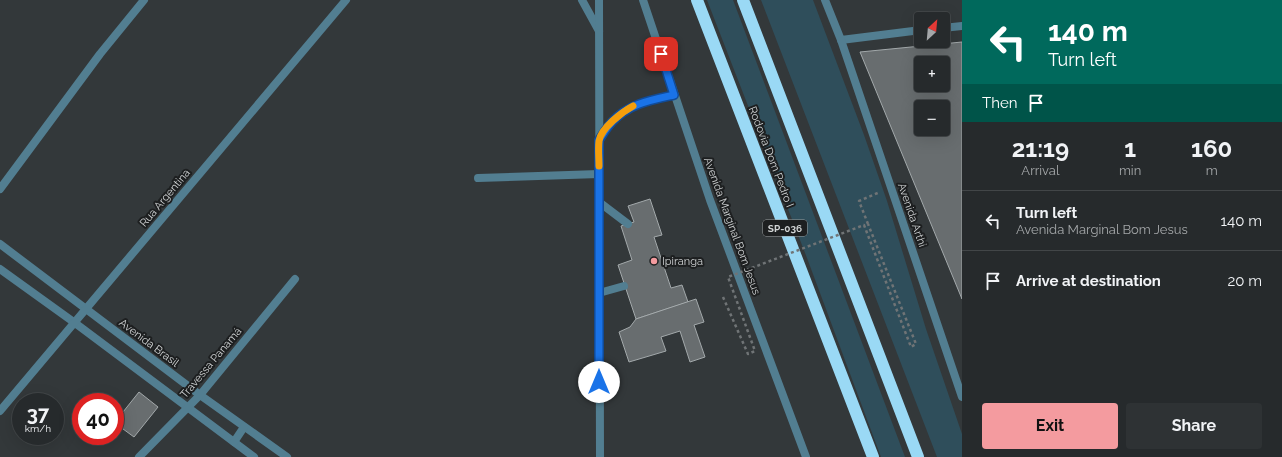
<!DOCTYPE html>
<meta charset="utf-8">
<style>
body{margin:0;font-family:Raleway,sans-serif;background:#2e3234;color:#f1f3f6;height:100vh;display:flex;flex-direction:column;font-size:15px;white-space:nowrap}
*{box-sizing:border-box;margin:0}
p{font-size:13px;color:#a4a7a9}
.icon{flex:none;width:22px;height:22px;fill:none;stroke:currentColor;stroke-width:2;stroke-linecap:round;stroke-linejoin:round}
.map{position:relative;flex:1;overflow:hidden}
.side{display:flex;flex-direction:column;background:#262a2c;width:320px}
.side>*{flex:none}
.banner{background:#00695c;color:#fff;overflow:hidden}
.needle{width:26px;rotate:26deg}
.controls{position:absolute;left:914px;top:12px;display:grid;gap:8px}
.controls a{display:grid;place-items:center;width:36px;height:36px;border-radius:4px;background:#262a2c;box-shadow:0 4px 16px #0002,0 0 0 1px #424648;font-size:20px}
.speed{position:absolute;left:12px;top:393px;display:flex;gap:8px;font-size:20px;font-weight:700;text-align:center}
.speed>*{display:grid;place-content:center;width:52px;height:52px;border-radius:50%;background:#262a2c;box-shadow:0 4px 16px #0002,0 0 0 1px #424648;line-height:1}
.speed small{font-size:10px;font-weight:400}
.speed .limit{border:6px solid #d22;background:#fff;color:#111}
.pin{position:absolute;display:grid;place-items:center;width:34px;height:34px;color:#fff;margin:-17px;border-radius:8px;box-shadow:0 2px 6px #0006}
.me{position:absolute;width:44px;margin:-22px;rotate:0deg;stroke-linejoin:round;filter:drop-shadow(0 0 3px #0008)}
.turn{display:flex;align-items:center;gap:14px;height:84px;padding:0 20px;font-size:18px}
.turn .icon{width:52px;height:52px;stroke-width:2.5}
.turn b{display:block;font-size:28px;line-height:34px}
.then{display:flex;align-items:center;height:38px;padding:0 20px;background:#0003;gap:8px;font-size:15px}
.eta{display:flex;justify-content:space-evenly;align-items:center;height:68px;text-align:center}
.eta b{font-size:24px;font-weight:700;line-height:28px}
.cta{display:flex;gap:8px;margin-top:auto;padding:8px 20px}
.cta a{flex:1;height:46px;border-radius:4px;background:#f49b9f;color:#111;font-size:16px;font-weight:700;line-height:46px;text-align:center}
.cta a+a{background:#2e3234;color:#f1f3f6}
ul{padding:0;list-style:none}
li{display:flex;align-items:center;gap:12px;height:60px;padding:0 20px;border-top:1px solid #424648}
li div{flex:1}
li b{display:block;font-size:15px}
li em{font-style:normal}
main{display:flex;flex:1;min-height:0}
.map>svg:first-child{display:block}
.green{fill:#2f4e5b}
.building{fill:#686d6f;stroke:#a3a9ab;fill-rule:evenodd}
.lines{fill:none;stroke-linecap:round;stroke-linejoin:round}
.path{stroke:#707476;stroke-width:2.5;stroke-dasharray:3 3;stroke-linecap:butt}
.service{stroke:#527e91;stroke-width:8}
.minor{stroke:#527e91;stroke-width:8}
.tertiary{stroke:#527e91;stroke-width:8}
.motorway{stroke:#9ad9f5;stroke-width:12}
.path-bridge{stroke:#707476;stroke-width:2.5;stroke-dasharray:3 3;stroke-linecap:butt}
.route-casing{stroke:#114b97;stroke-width:10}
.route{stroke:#1a73e8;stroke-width:7}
.slow{stroke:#f59e0b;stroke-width:7}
.poi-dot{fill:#f49b9f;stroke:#1d1f20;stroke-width:1.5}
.labels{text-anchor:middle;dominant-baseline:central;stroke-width:4;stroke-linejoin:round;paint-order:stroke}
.shield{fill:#1d1f20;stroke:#9b9e9f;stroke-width:1}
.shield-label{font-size:10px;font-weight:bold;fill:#d1d4d5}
.street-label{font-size:11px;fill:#d1d4d5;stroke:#1d1f20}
.poi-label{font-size:11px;fill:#d1d4d5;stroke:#1d1f20;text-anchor:start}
</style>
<main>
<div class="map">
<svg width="962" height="457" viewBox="0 0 962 457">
<rect width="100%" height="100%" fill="#33383a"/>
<g class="green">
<polygon points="707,0 733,0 905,457 881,457 807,258"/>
<polygon points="761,0 813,0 864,135 887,201 926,329 962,434 962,457 937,457"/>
</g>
<g class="building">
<path d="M962 42V299L860 52ZM921 63H943V85H921ZM921 107H943V129H921Z"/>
<polygon points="650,199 662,235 654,237 671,288 682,285 688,302 636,319 618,265 632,260 621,226 634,222 628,206"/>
<polygon points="696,299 704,322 694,325 705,357 690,362 680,331 661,337 666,351 629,362 619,332 630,327 636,319"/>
<polygon points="139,392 158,407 134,437 119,426 115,431 115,422"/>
</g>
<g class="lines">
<polyline class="path" points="868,224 859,201 880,192"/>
<g class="service">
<polyline points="943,28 962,26"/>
<polyline points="841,40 921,30"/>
<polyline points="478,178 599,174"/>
<polyline points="599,202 628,224"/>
<polyline points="599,293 624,286"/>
</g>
<g class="minor">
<polyline points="582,0 599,31"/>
<polyline points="0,189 100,54 144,0"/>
<polyline points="0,244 200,395 287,457"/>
<polyline points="0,269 75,323 254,457"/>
<polyline points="0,411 346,0"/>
<polyline points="234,442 244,427"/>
<polyline points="139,457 200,395 295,279"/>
</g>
<g class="tertiary">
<polyline points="599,0 600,457"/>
<polyline points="643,0 710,200 806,457"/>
<polyline points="825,0 841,40 962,397"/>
<path d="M599 139C603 133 607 126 612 121 629 104 651 100 674 95"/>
</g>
<g class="motorway">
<polyline points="697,0 873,457"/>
<polyline points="743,0 918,457"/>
</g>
<polyline class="path-bridge" points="723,297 748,354 755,351 728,277 864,225 911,347 916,344 868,224"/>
</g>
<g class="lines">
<defs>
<path id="route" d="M599 382V140C603 134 607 127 612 122 628 104 651 100 674 95L661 54"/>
</defs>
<use href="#route" class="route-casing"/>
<use href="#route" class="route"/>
<path class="slow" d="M599 166C599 158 598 149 599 141 601 128 622 112 633 106"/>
</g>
<circle class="poi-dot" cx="654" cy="261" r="4"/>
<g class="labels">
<rect class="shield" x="763" y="220" width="44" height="16" rx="3"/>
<g class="shield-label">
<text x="785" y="228">SP-036</text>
</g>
<g class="street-label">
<text transform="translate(771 157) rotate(69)">Rodovia Dom Pedro I</text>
<text transform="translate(165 198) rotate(-50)">Rua Argentina</text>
<text transform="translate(912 215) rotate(71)">Avenida Arthi</text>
<text transform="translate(732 226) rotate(70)">Avenida Marginal Bom Jesus</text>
<text transform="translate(149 343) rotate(37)">Avenida Brasil</text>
<text transform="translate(211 363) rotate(-50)">Travessa Panamá</text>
</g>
<g class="poi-label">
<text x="662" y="261">Ipiranga</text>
</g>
</g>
</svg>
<div class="controls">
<a><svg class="needle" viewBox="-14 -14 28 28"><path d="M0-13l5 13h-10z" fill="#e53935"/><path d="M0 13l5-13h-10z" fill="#a4a7a9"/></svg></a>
<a>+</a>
<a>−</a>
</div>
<div class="speed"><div>37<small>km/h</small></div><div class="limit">40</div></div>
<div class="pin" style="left:661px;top:54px;background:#d93025"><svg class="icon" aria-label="arrive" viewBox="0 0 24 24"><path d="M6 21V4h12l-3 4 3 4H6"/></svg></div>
<svg class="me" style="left:599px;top:382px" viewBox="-20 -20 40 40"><circle r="19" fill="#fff"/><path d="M0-13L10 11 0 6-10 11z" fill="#1a73e8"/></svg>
</div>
<section class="side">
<div class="banner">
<div class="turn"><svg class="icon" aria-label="left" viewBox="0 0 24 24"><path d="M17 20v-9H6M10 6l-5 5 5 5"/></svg><div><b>140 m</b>Turn left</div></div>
<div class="then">Then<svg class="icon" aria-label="arrive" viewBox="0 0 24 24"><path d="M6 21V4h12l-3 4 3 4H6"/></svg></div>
</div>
<div class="eta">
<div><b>21:19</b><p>Arrival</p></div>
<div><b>1</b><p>min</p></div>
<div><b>160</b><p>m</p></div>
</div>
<ul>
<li><svg class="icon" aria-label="left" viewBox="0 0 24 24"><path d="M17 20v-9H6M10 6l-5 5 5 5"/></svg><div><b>Turn left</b><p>Avenida Marginal Bom Jesus</p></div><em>140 m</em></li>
<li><svg class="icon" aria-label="arrive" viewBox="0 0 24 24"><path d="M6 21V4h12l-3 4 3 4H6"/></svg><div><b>Arrive at destination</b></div><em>20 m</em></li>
</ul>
<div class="cta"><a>Exit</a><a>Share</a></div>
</section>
</main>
